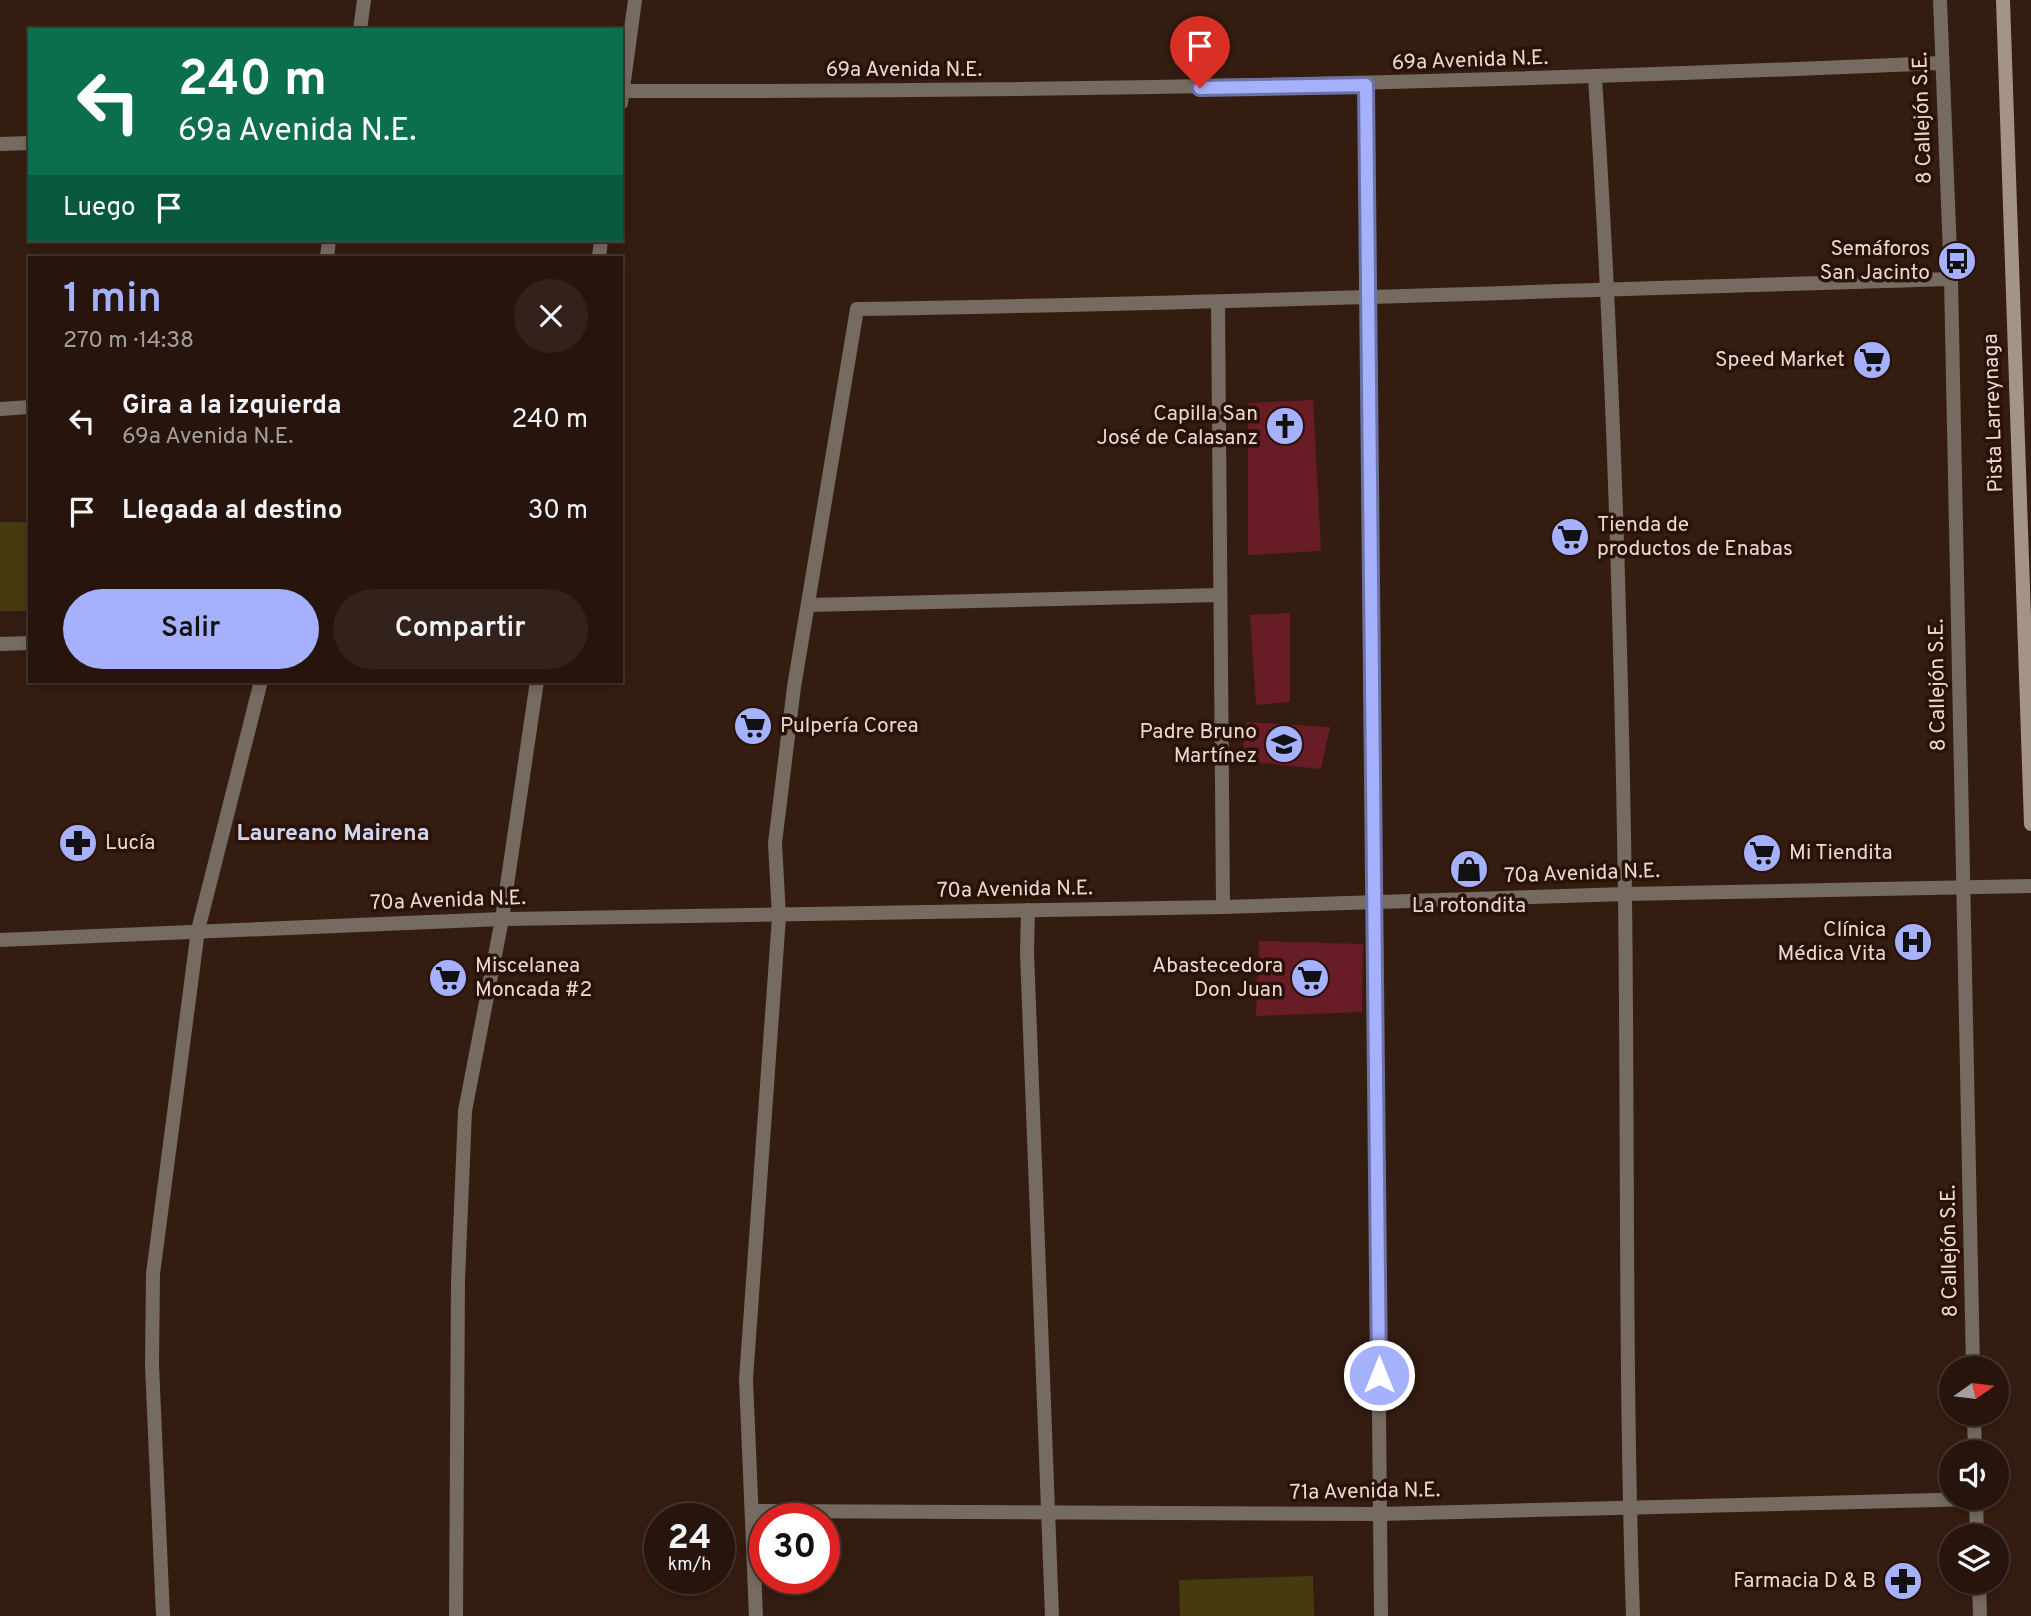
<!DOCTYPE html>
<html lang="es">
<meta charset="utf-8">
<style>
body{margin:0;font-family:Overpass,sans-serif;background:#33221b;color:#f1f3f6;height:100vh;display:flex;flex-direction:column;font-size:26px;white-space:nowrap}
*{box-sizing:border-box;margin:0}
p{font-size:23px;color:#a49f9d}
.icon{flex:none;width:38px;height:38px;fill:none;stroke:currentColor;stroke-width:2;stroke-linecap:round;stroke-linejoin:round}
.map{position:relative;flex:1;overflow:hidden}
.details{position:absolute;left:28px;top:256px;width:595px;height:427px;display:flex;flex-direction:column;background:#27150d;border-radius:0px;box-shadow:0 4px 10px #0003,0 0 0 2px #43342e}
.details>*{flex:none}
.banner{position:absolute;left:28px;top:28px;width:595px;height:214px;border-radius:0px;box-shadow:0 4px 10px #0003,0 0 0 2px #43342e;background:#0b6e4f;color:#fff;overflow:hidden}
.needle{width:46px;rotate:76deg}
.controls{position:absolute;left:1939px;top:1356px;display:grid;gap:14px}
.controls a{display:grid;place-items:center;width:70px;height:70px;border-radius:50%;background:#27150d;box-shadow:0 4px 10px #0003,0 0 0 2px #43342e;font-size:35px}
.speed{position:absolute;left:644px;top:1503px;display:flex;gap:14px;font-size:35px;font-weight:700;text-align:center}
.speed>*{display:grid;place-content:center;width:91px;height:91px;border-radius:50%;background:#27150d;box-shadow:0 4px 10px #0003,0 0 0 2px #43342e;line-height:1}
.speed small{font-size:18px;font-weight:400}
.speed .limit{border:10px solid #d22;background:#fff;color:#111}
.pin{position:absolute;display:grid;place-items:center;width:60px;height:60px;color:#fff;margin:-72px -30px;border-radius:50% 50% 50% 0;rotate:-45deg;box-shadow:0 0 7px #0007}
.pin .icon{rotate:45deg}
.me{position:absolute;width:77px;margin:-38px;rotate:0deg;stroke-linejoin:round;filter:drop-shadow(0 0 5px #0008)}
.turn{display:flex;align-items:center;gap:24px;height:147px;padding:0 35px;font-size:32px}
.turn .icon{width:91px;height:91px;stroke-width:2.5}
.turn b{display:block;font-size:49px;line-height:60px}
.then{display:flex;align-items:center;height:66px;padding:0 35px;background:#0003;gap:14px;font-size:26px}
.round{display:grid;place-items:center;flex:none;width:74px;height:74px;border-radius:37px;background:#33221b}
.head{display:flex;align-items:center;justify-content:space-between;height:119px;padding:0 35px}
h1{font-size:42px;font-weight:600;line-height:52px;color:#a5b1fc}
.primary-button{display:flex;gap:14px;margin-top:auto;padding:14px 35px}
.primary-button a{flex:1;height:80px;border-radius:42px;background:#a5b1fc;color:#111;font-size:28px;font-weight:600;line-height:80px;text-align:center}
.primary-button a+a{background:#33221b;color:#f1f3f6}
ul{padding:0;list-style:none}
li{display:flex;align-items:center;gap:21px;height:91px;padding:0 35px}
li div{flex:1}
li b{display:block;font-size:26px}
li em{font-style:normal}
.map>svg:first-child{display:block}
.green{fill:#463a11}
.building{fill:#681c25}
.lines{fill:none;stroke-linecap:round;stroke-linejoin:round}
.street{stroke:#756b61;stroke-width:14}
.secondary{stroke:#a49484;stroke-width:14}
.route-casing{stroke:#6b73a4;stroke-width:18}
.route{stroke:#a5b1fc;stroke-width:12}
.labels{text-anchor:middle;dominant-baseline:central;stroke-width:7;stroke-linejoin:round;paint-order:stroke}
.street-label{font-size:21px;fill:#ead9d2;stroke:#2a1208}
.poi-label{font-size:21px;fill:#ead9d2;stroke:#2a1208;text-anchor:end}
.neighbourhood-label{font-size:23px;font-weight:bold;fill:#d0d6f2;stroke:#2a1208}
</style>
<div class="map">
<svg width="2031" height="1616" viewBox="0 0 2031 1616">
<rect width="100%" height="100%" fill="#341c11"/>
<g class="green">
<rect x="0" y="522" width="30" height="89"/>
<polygon points="1313,1576 1314,1616 1180,1616 1179,1580"/>
</g>
<g class="building">
<polygon points="1313,400 1321,551 1248,555 1248,403"/>
<polygon points="1290,613 1290,702 1256,705 1250,615"/>
<polygon points="1246,722 1330,727 1321,769 1245,761 1243,739"/>
<polygon points="1259,941 1363,944 1362,1012 1256,1016"/>
</g>
<g class="lines">
<g class="street">
<polyline points="1940,0 1951,279 1973,1368"/>
<polyline points="360,30 364,0"/>
<path d="M1595 78C1613 350 1621 624 1625 897 1628 1137 1625 1376 1633 1616"/>
<polyline points="1366,85 1381,1616"/>
<path d="M623 91C1063 92 1502 82 1941 63"/>
<polyline points="621,103 635,0"/>
<polyline points="0,144 30,143"/>
<polyline points="327,257 329,240"/>
<polyline points="599,257 601,240"/>
<polyline points="1218,303 1223,907"/>
<polyline points="0,409 30,407"/>
<polyline points="808,605 1219,595"/>
<polyline points="0,644 30,643"/>
<polyline points="1028,910 1027,952 1052,1616"/>
<polyline points="0,940 502,919 1223,907 1625,894 2031,886"/>
<polyline points="1974,1414 1975,1452"/>
<polyline points="1976,1498 1977,1536"/>
<polyline points="753,1511 1379,1514 1976,1499"/>
<polyline points="1979,1582 1980,1616"/>
<polyline points="163,1616 152,1365 153,1274 198,930 261,681"/>
<polyline points="456,1616 458,1280 465,1111 502,919 537,681"/>
<path d="M756 1616 746 1379 779 917 775 843 794 687 857 309C1222 303 1586 290 1951 279"/>
</g>
<polyline class="secondary" points="2003,0 2031,824"/>
</g>
<g class="lines">
<defs>
<polyline id="route" points="1200,88 1366,85 1379,1375"/>
</defs>
<use href="#route" class="route-casing"/>
<use href="#route" class="route"/>
</g>
<defs>
<symbol id="bus-disc" viewBox="-11 -11 22 22"><circle r="9.5" fill="#a5b1fc" stroke="#2a1208"/><path d="M-5-6H5V4H4V6H2V4H-2V6H-4V4H-5ZM-3.5-4V0h7V-4ZM-3.5 1.2v1.5H-2V1.2ZM2 1.2v1.5H3.5V1.2Z" fill="#111"/></symbol>
<symbol id="supermarket-disc" viewBox="-11 -11 22 22"><circle r="9.5" fill="#a5b1fc" stroke="#2a1208"/><path d="M-6-5.5h2.5l.6 2H6L4.5 2H-2.5L-4.4-4H-6ZM-1.5 3.2a1.3 1.3 0 1 0 .1 0ZM3 3.2a1.3 1.3 0 1 0 .1 0Z" fill="#111"/></symbol>
<symbol id="church-disc" viewBox="-11 -11 22 22"><circle r="9.5" fill="#a5b1fc" stroke="#2a1208"/><path d="M-1.2-6h2.4v3.5h3.3v2.4h-3.3V6h-2.4V-.1h-3.3v-2.4h3.3Z" fill="#111"/></symbol>
<symbol id="university-disc" viewBox="-11 -11 22 22"><circle r="9.5" fill="#a5b1fc" stroke="#2a1208"/><path d="M0-5L7-2L0 1L-7-2ZM-4 1L0 2.5L4 1V4Q0 6-4 4Z" fill="#111"/></symbol>
<symbol id="pharmacy-disc" viewBox="-11 -11 22 22"><circle r="9.5" fill="#a5b1fc" stroke="#2a1208"/><path d="M-2-6h4v4h4v4h-4v4h-4v-4h-4v-4h4Z" fill="#111"/></symbol>
<symbol id="shop-disc" viewBox="-11 -11 22 22"><circle r="9.5" fill="#a5b1fc" stroke="#2a1208"/><path d="M-5-2.5h2.3a2.7 3.5 0 0 1 5.4 0H5L5.5 6h-11ZM-1.5-2.5h3a1.5 2.3 0 0 0-3 0Z" fill="#111"/></symbol>
<symbol id="hospital-disc" viewBox="-11 -11 22 22"><circle r="9.5" fill="#a5b1fc" stroke="#2a1208"/><path d="M-5-5h3v3.5h4V-5h3V5h-3V1.5h-4V5h-3Z" fill="#111"/></symbol>
</defs>
<g fill-rule="evenodd">
<use href="#bus-disc" x="1935" y="239" width="44" height="44"/>
<use href="#supermarket-disc" x="1850" y="338" width="44" height="44"/>
<use href="#church-disc" x="1263" y="404" width="44" height="44"/>
<use href="#supermarket-disc" x="1548" y="515" width="44" height="44"/>
<use href="#supermarket-disc" x="731" y="704" width="44" height="44"/>
<use href="#university-disc" x="1262" y="722" width="44" height="44"/>
<use href="#pharmacy-disc" x="56" y="821" width="44" height="44"/>
<use href="#supermarket-disc" x="1740" y="831" width="44" height="44"/>
<use href="#shop-disc" x="1447" y="847" width="44" height="44"/>
<use href="#hospital-disc" x="1891" y="920" width="44" height="44"/>
<use href="#supermarket-disc" x="426" y="956" width="44" height="44"/>
<use href="#supermarket-disc" x="1288" y="956" width="44" height="44"/>
<use href="#pharmacy-disc" x="1881" y="1559" width="44" height="44"/>
</g>
<g class="labels">
<g class="street-label">
<text transform="translate(1470 61) rotate(-2)">69a Avenida N.E.</text>
<text x="904" y="70">69a Avenida N.E.</text>
<text transform="translate(1923 118) rotate(-92)">8 Callejón S.E.</text>
<text transform="translate(1994 413) rotate(-92)">Pista Larreynaga</text>
<text transform="translate(1938 685) rotate(-91)">8 Callejón S.E.</text>
<text transform="translate(1582 874) rotate(-2)">70a Avenida N.E.</text>
<text transform="translate(1015 890) rotate(-1)">70a Avenida N.E.</text>
<text transform="translate(448 901) rotate(-2)">70a Avenida N.E.</text>
<text transform="translate(1950 1251) rotate(-91)">8 Callejón S.E.</text>
<text transform="translate(1365 1492) rotate(-1)">71a Avenida N.E.</text>
</g>
<g class="poi-label">
<text x="1930" y="249">Semáforos<tspan x="1930" dy="24">San Jacinto</tspan></text>
<text x="1845" y="360">Speed Market</text>
<text x="1258" y="414">Capilla San<tspan x="1258" dy="24">José de Calasanz</tspan></text>
<text x="1597" y="525" text-anchor="start">Tienda de<tspan x="1597" dy="24">productos de Enabas</tspan></text>
<text x="780" y="726" text-anchor="start">Pulpería Corea</text>
<text x="1257" y="732">Padre Bruno<tspan x="1257" dy="24">Martínez</tspan></text>
<text x="105" y="843" text-anchor="start">Lucía</text>
<text x="1789" y="853" text-anchor="start">Mi Tiendita</text>
<text x="1469" y="906" text-anchor="middle">La rotondita</text>
<text x="1886" y="930">Clínica<tspan x="1886" dy="24">Médica Vita</tspan></text>
<text x="475" y="966" text-anchor="start">Miscelanea<tspan x="475" dy="24">Moncada #2</tspan></text>
<text x="1283" y="966">Abastecedora<tspan x="1283" dy="24">Don Juan</tspan></text>
<text x="1876" y="1581">Farmacia D &amp; B</text>
</g>
<g class="neighbourhood-label">
<text x="333" y="834">Laureano Mairena</text>
</g>
</g>
</svg>
<div class="controls">
<a><svg class="needle" viewBox="-14 -14 28 28"><path d="M0-13l5 13h-10z" fill="#e53935"/><path d="M0 13l5-13h-10z" fill="#a49f9d"/></svg></a>
<a><svg class="icon" aria-label="sound" viewBox="0 0 24 24"><path d="M4 9h4l5-4v14l-5-4H4zM17 9q2 3 0 6"/></svg></a>
<a><svg class="icon" aria-label="layers" viewBox="0 0 24 24"><path d="M12 4l9 5-9 5-9-5zM3 14l9 5 9-5"/></svg></a>
</div>
<div class="speed"><div>24<small>km/h</small></div><div class="limit">30</div></div>
<div class="pin" style="left:1200px;top:88px;background:#d93025"><svg class="icon" aria-label="arrive" viewBox="0 0 24 24"><path d="M6 21V4h12l-3 4 3 4H6"/></svg></div>
<svg class="me" style="left:1379px;top:1375px" viewBox="-20 -20 40 40"><circle r="17" fill="#a5b1fc" stroke="#fff" stroke-width="3"/><path d="M0-11L8 9 0 5-8 9z" fill="#fff"/></svg>
<div class="banner">
<div class="turn"><svg class="icon" aria-label="left" viewBox="0 0 24 24"><path d="M17 20v-9H6M10 6l-5 5 5 5"/></svg><div><b>240 m</b>69a Avenida N.E.</div></div>
<div class="then">Luego<svg class="icon" aria-label="arrive" viewBox="0 0 24 24"><path d="M6 21V4h12l-3 4 3 4H6"/></svg></div>
</div>
<section class="details">
<div class="head"><div><h1>1 min</h1><p>270 m · 14:38</p></div><a class="round"><svg class="icon" aria-label="close" viewBox="0 0 24 24"><path d="M6 6l12 12M18 6L6 18"/></svg></a></div>
<ul>
<li><svg class="icon" aria-label="left" viewBox="0 0 24 24"><path d="M17 20v-9H6M10 6l-5 5 5 5"/></svg><div><b>Gira a la izquierda</b><p>69a Avenida N.E.</p></div><em>240 m</em></li>
<li><svg class="icon" aria-label="arrive" viewBox="0 0 24 24"><path d="M6 21V4h12l-3 4 3 4H6"/></svg><div><b>Llegada al destino</b></div><em>30 m</em></li>
</ul>
<div class="primary-button"><a>Salir</a><a>Compartir</a></div>
</section>
</div>
